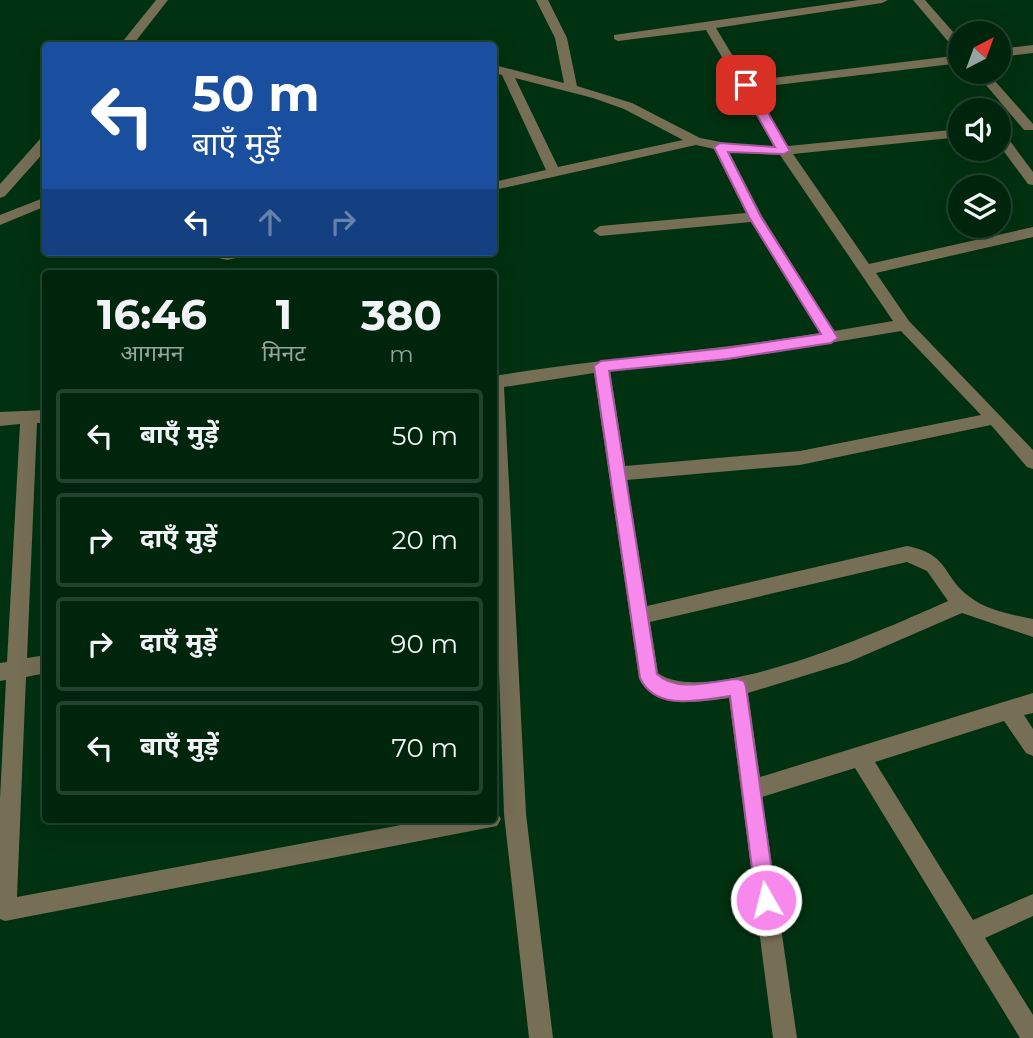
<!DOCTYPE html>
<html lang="hi">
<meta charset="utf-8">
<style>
body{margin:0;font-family:Montserrat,"Noto Sans Devanagari",sans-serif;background:#0a2d16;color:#f1f3f6;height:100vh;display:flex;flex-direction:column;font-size:26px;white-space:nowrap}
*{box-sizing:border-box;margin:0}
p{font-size:23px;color:#95a59d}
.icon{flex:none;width:38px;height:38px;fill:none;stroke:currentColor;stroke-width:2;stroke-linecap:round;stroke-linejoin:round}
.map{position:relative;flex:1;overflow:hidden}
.drawer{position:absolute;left:42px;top:270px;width:455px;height:553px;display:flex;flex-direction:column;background:#00250d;border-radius:7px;box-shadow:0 7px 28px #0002,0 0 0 2px #22422e}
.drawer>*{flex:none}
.hud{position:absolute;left:42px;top:42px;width:455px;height:214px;border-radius:7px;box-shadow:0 7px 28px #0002,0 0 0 2px #22422e;background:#1a4fa0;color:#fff;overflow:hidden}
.needle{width:46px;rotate:41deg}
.tools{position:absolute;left:948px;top:21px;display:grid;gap:14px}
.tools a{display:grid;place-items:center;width:63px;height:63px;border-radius:50%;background:#00250d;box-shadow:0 7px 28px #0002,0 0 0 2px #22422e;font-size:35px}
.pin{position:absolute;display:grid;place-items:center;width:60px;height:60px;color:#fff;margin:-30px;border-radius:14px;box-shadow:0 4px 10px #0006}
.me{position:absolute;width:77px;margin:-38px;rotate:352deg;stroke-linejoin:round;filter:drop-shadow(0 0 5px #0008)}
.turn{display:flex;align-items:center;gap:24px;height:147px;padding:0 35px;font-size:32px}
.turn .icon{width:91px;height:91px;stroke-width:2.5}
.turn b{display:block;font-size:49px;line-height:60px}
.lanes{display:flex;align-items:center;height:66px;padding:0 35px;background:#0003;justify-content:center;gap:35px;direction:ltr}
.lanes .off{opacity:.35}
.eta{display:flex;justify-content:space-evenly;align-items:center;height:119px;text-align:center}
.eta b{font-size:42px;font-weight:700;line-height:49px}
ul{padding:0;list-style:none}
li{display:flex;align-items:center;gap:21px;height:94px;margin:0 14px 10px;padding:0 21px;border:4px solid #22422e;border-radius:7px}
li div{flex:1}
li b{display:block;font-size:26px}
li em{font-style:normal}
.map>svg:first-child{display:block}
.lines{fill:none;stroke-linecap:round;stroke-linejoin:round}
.minor{fill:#766e55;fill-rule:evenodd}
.route{fill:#f788ec;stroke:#a15899;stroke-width:2}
</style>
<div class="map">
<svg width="1033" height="1038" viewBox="0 0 1033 1038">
<rect width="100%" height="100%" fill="#003111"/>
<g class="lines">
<g class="minor">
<polygon points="156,0 168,0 132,46 119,46"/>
<path d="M536 0H548L567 38 577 86 632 103 700 138 742 146 775 147 706 30 618 41 614 39V35L859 0H888L882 3 716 28 748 81 961 55V63L752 88 788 146 961 129V137L793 154 869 264 1033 227V237L876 273 909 321 1033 450V469L1027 467 991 425 800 465 627 480 647 606 907 546C950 554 942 577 970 597 986 610 1013 615 1033 619V637L962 613 849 662 748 693 760 777 1033 693V713L1024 715 1033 729V756L1026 753 1004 721 875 762 973 920 1033 894V916L985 938 1033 1015V1038H1020L855 768 762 797 797 1038H773L729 698C702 702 653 710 639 678L594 373 504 387 526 814 553 1038H529L504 814 494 525V376C602 358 711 351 820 333L751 222 600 236 593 231 600 226 746 213 714 149 696 145 494 190V182L546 170 502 75 494 73V65L564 83 555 38ZM515 78 593 98 624 109 683 140 558 167ZM729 152 780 155 893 321 834 331 762 216ZM901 331 981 415 800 451 625 466 610 371 727 360ZM907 562 927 571 948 601C894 625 707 710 658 673L650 622Z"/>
<polygon points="913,0 925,0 961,41 961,53 957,52"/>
<polygon points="1033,45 1033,53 999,57 999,49"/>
<polygon points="975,72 987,72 1033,124 1033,130 1024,130"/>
<polygon points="999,132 1004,133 1033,172 1033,185 1028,184 999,145"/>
<polygon points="46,137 46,150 5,196 0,198 0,184 41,138"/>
<polygon points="46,197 46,206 0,225 0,215"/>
<polygon points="208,252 248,252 246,256 227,260 210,256"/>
<polygon points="46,410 46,423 37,423 27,658 46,655 46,673 26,677 17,897 433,819 494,819 494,810 497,812 501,819 497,826 5,921 0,919 0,799 6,680 0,681 0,663 7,662 20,424 0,426 0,412"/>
</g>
</g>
<path class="route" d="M746 82 752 85 790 151 784 154 728 152 761 217 838 338 831 343 727 359 609 371 657 674C677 693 712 681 737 679L744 681 746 687 776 900 773 907 766 910 759 907 756 900 730 696C700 700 656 712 640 678L594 366 601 361 727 348 821 334 749 217 714 147 720 143 775 147 740 85Z"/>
</svg>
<div class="tools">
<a><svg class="needle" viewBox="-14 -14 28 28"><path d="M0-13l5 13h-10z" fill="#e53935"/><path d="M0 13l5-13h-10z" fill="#95a59d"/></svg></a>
<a><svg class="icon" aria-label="sound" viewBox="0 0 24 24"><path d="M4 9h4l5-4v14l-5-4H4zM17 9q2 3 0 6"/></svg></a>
<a><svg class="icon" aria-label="layers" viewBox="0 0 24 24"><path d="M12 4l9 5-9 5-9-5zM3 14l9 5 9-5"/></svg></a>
</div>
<div class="pin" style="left:746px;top:85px;background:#d93025"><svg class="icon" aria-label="arrive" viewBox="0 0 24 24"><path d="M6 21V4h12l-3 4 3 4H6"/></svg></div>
<svg class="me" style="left:766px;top:900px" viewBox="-20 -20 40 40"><circle r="17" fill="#f788ec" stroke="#fff" stroke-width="3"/><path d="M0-11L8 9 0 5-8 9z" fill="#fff"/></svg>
<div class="hud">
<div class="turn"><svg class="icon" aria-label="left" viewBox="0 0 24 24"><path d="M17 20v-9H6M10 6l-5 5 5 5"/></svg><div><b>50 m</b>बाएँ मुड़ें</div></div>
<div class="lanes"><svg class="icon" aria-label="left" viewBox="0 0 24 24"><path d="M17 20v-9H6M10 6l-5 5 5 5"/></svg><svg class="icon off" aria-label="ahead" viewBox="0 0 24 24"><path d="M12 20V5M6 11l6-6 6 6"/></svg><svg class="icon off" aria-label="right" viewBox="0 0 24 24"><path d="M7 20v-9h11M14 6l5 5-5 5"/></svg></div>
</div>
<section class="drawer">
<div class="eta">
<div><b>16:46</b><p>आगमन</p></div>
<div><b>1</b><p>मिनट</p></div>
<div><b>380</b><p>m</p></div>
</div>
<ul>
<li><svg class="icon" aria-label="left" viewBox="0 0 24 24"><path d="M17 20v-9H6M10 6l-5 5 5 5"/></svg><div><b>बाएँ मुड़ें</b></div><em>50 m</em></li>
<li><svg class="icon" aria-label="right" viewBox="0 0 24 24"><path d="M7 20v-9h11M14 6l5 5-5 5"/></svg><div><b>दाएँ मुड़ें</b></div><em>20 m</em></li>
<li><svg class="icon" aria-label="right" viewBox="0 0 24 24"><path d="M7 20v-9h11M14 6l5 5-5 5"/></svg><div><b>दाएँ मुड़ें</b></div><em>90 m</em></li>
<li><svg class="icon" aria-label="left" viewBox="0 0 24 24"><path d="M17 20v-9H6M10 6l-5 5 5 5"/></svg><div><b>बाएँ मुड़ें</b></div><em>70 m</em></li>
</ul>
</section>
</div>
